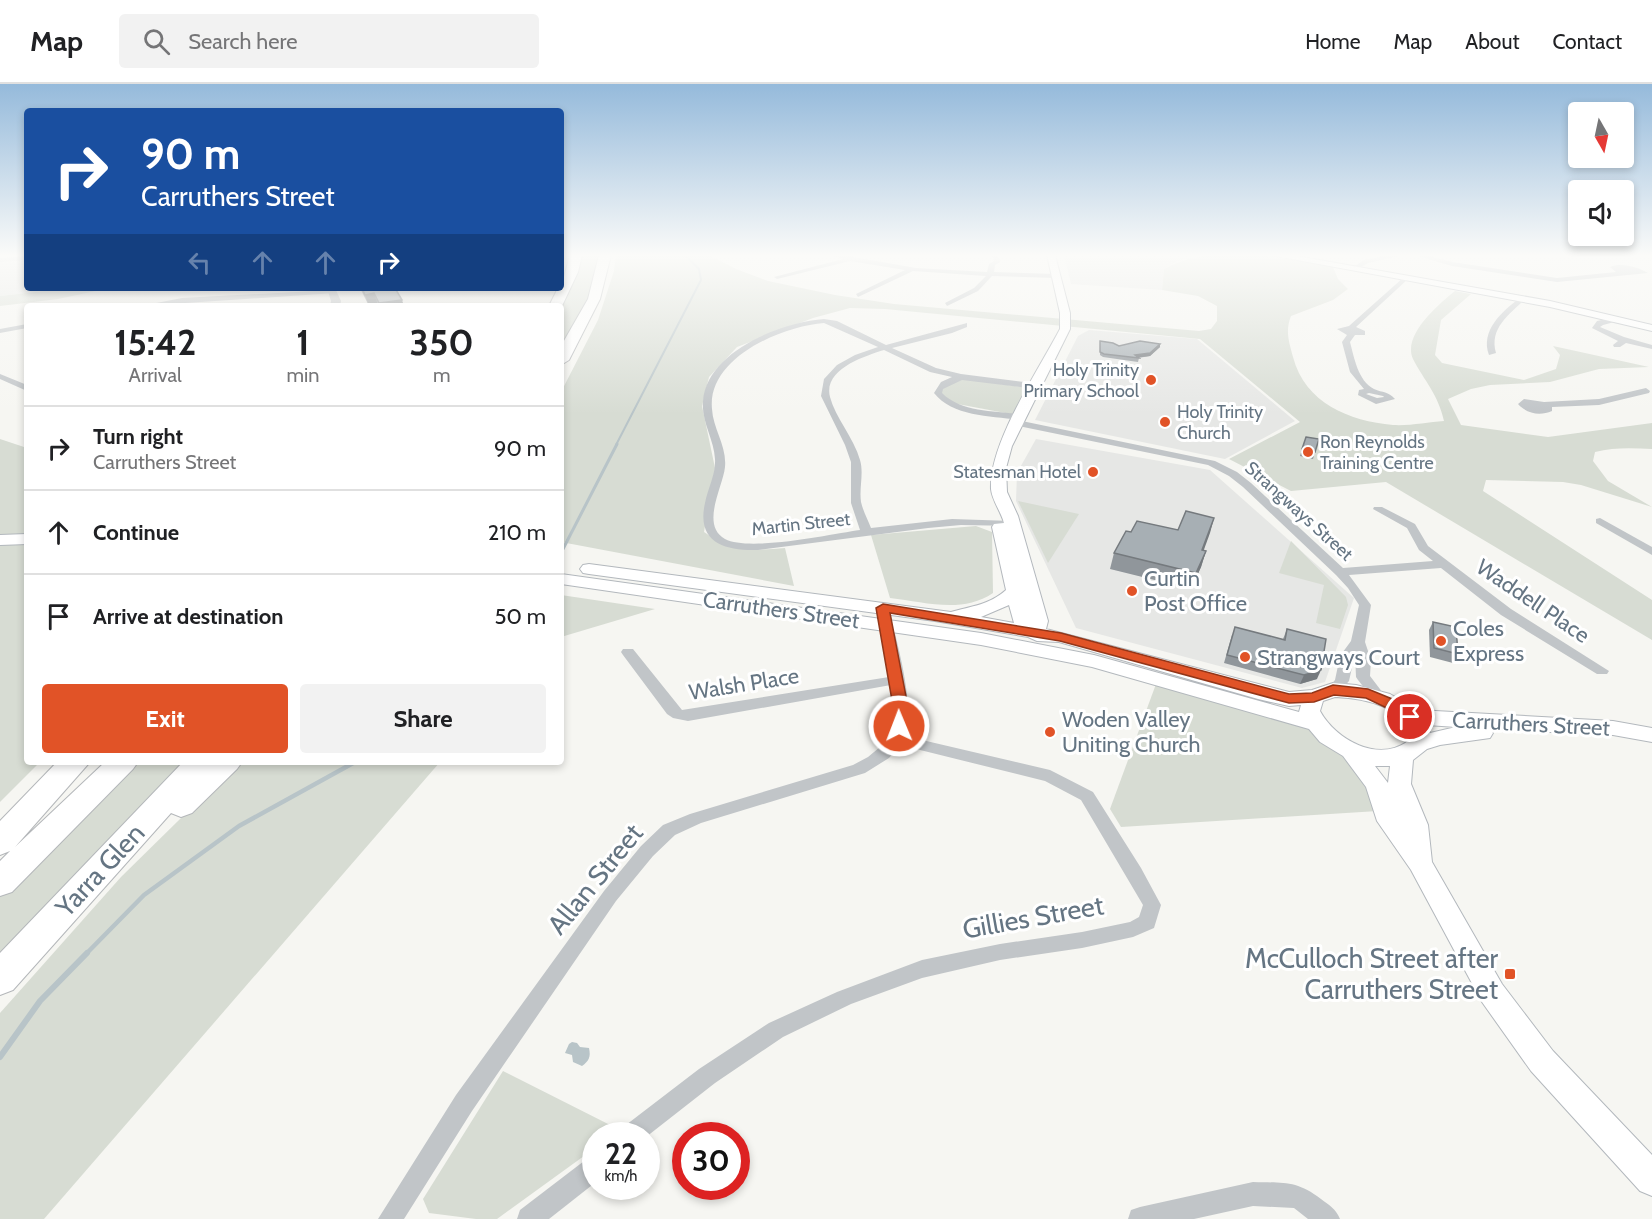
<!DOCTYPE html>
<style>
body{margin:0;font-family:Cabin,sans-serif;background:#f2f2f2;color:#202124;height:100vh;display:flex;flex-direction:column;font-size:22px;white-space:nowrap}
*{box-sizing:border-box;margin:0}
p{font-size:20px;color:#757577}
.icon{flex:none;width:33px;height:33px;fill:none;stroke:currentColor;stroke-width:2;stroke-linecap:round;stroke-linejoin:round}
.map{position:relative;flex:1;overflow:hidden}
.details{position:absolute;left:24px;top:219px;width:540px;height:462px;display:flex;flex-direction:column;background:#fff;border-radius:6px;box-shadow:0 3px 9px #0003}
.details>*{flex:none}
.banner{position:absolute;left:24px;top:24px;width:540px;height:183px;border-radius:6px;box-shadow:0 3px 9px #0003;background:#1a4fa0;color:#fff;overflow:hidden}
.needle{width:39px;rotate:171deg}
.fabs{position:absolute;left:1568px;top:18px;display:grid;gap:12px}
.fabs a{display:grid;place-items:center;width:66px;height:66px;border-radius:6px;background:#fff;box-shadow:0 3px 9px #0003;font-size:30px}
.speed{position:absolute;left:582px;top:1038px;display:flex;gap:12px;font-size:30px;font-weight:700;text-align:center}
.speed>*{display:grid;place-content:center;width:78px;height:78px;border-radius:50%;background:#fff;box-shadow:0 3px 9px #0003;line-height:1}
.speed small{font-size:15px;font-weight:400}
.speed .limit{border:9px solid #d22;background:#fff;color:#111}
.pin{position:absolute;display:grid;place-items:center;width:51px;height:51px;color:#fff;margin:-26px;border:3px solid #fff;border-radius:50%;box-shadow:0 2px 6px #0007}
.me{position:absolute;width:66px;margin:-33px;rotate:359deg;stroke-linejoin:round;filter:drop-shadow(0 0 4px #0008)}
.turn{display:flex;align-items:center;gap:21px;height:126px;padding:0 18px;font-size:27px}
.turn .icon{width:78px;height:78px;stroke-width:2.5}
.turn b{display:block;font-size:42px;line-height:51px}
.lanes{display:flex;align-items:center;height:57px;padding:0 18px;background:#0003;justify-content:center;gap:30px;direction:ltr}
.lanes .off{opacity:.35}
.eta{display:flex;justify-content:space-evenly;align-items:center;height:102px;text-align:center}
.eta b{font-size:36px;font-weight:800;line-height:42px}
.action{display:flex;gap:12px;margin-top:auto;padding:12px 18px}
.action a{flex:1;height:69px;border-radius:6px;background:#e15327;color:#fff;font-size:24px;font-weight:800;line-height:69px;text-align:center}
.action a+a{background:#f2f2f2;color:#202124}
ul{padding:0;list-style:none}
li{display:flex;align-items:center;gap:18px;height:84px;padding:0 18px;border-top:2px solid #e0e0e0}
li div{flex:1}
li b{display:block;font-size:22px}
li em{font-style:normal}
header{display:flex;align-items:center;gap:36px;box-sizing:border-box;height:84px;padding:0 30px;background:#fff;border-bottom:2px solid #e0e0e0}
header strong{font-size:28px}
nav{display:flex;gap:33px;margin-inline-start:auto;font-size:21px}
.search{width:420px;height:54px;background:#f2f2f2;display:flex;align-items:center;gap:15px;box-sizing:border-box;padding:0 21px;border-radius:6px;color:#757577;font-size:22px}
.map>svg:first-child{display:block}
.built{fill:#e6e7e5}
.green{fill:#d7dcd3}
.water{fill:#b8c4c8}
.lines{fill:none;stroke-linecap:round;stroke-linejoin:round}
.stream-far3{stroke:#b8c4c8;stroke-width:2}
.stream-far2{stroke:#b8c4c8;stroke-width:3}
.stream-far1{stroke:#b8c4c8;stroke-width:4.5}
.stream{stroke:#b8c4c8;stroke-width:6}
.secondary-casing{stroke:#b3b8bd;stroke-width:2}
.motorway-casing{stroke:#b4b7ba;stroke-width:2}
.minor{fill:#c1c5c8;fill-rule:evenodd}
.tertiary{fill:#c1c5c8;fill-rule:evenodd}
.secondary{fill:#fff;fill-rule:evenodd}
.motorway{fill:#fff;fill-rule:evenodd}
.wall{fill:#90969b}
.shaded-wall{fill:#757a7e}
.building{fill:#a7afb4;stroke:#757a7e;stroke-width:1.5}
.route{fill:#e15327;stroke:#923619;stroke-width:1.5}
.poi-dot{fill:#e15327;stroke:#fff;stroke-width:2}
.labels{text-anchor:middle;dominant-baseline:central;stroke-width:6;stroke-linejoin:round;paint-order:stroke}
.far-poi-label{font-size:18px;fill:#657583;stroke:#fff;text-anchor:end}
.far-street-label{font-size:18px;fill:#657583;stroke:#fff}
.poi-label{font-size:22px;fill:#657583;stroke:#fff;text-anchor:start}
.street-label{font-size:22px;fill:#657583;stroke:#fff}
.near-street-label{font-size:27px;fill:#657583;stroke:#fff}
.near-poi-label{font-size:27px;fill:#657583;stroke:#fff;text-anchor:end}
</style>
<header>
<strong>Map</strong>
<div class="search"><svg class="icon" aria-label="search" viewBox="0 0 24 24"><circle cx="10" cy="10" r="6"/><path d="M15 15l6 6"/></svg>Search here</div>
<nav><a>Home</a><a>Map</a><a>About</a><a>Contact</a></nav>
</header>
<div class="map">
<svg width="1652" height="1135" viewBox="0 0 1652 1135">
<rect width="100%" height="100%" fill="#f6f6f2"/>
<g class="built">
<polygon points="1064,171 1199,171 1175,178 1164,185 1162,206 1071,200"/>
<polygon points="27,177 27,204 69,204 0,212 0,178"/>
<polygon points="1089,246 1197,255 1295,337 1225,375 1035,336 1078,252"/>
<polygon points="1036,355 1210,386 1354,514 1325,598 1302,604 1076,544 1016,417 1017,389"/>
</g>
<g class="green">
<polygon points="580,171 602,171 592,210 561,263 561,223"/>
<path d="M616 171H709L736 185 768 197 835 211 894 220 1199 247 1211 245 1217 237V222L1198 212 1162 206 1164 185C1212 158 1281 174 1333 183L1338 195 1348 205 1333 216 1291 232C1285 247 1289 258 1293 273 1305 319 1349 337 1393 341 1410 342 1428 338 1444 337 1438 310 1425 298 1413 275 1402 251 1439 220 1455 207L1471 210 1441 236 1435 271 1442 279 1524 296 1556 285 1560 271 1553 262 1649 283 1599 285 1550 298 1490 301 1471 305 1448 315 1461 341 1548 353 1652 339V365C1633 364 1614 363 1595 368L1593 377 1608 397 1652 423 1581 401 1563 398 1486 396 1483 407 1652 516V556L1386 398 1291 407 1229 375 1300 338 1200 255 885 225 850 224 813 234 737 263 709 293 702 322 715 384 704 448C733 468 751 467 785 464L794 502 561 458V308L598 236 614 187Z"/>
<polygon points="70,204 110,204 58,215 0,222 0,212"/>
<polygon points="958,294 1029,304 1016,331 952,319 941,309 942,305"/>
<polygon points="0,355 27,364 27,678 40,678 0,718"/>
<polygon points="1018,417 1079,430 1048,479"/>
<path d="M976 442 992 448 993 509C962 530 925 518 890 514L871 451Z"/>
<polygon points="1291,457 1346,513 1348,521 1340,545 1316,539 1324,501 1279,489"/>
<polygon points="561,511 655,525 561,553"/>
<polygon points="1156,600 1308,643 1350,671 1378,727 1121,743 1110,725"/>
<polygon points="134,678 183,678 0,871 0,811"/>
<polygon points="238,678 440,678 44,1135 0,1135 0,929 121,793"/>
<polygon points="503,987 620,1046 613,1051 596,1052 595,1064 497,1135 476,1135 429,1129 423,1115"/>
</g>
<path class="water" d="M572 958 577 959 580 963 589 964C591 973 589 977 582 982L573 978 572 971 565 969 569 960Z"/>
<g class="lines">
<polyline class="stream-far3" points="616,361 701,196 699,185 685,171"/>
<polyline class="stream-far2" points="563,465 617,360"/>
<polyline class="stream-far1" points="85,871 144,811 239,742 355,678"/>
<polyline class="stream" points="0,973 40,917 87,869"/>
<defs>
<g id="secondary">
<path d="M1047 171H1055L1070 229V245L1012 362 1006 384 1007 408 1018 432 1048 537 1046 545 1289 608 1312 606 1333 599 1356 601 1390 610 1417 626 1613 637 1652 644V658L1613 651 1490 645 1493 649 1490 654 1440 661 1427 665 1413 676 1411 700 1428 741 1432 778 1502 900 1553 967 1652 1071V1112L1640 1107 1531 987 1482 918 1411 786 1377 737 1366 703 1343 672 1320 658 1309 645 1092 583 981 561 561 500V490L981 549 1094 571 1299 628 1301 621 1289 622 1258 615 1059 558 1037 557 1028 553 935 537 589 490 583 489 580 485 583 481 589 480 951 528C972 522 989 521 1006 506L992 443 994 440 1004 439C1001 428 992 416 991 405 989 359 1038 287 1060 245V229ZM1009 521 1014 539 981 533ZM1335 613C1361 614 1411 622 1408 657 1378 679 1336 656 1320 627L1323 617ZM1427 641 1456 643 1430 649ZM1375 682H1390L1388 699Z"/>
<polygon points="1270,171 1291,171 1550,217 1652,241 1652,247 1550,223"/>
<polygon points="27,450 27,460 0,461 0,451"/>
</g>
<g id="motorway">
<polygon points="570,171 582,171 578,188 561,224 561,222 549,222 558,204 561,204"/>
<polygon points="599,171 611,171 600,215 569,276 561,281 561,262 588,215"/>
<polygon points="57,678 90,678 15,763 105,678 138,678 133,685 12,808 0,812 0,777 10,767 0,771 0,737"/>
<polygon points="183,678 242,678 237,685 192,729 181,733 171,729 13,906 0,911 0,869"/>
</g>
</defs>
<use href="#secondary" class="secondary-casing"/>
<use href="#motorway" class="motorway-casing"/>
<g class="minor">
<polygon points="830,171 842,171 916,184 987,188 989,180 994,177 992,171 998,171 1000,178 995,181 994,188 1056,190 1059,192 1056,194 992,192 978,207 947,222 945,219 974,204 986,192 913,187 858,213 856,210 905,186 850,177 777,195 774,193 843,175"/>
<polygon points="1388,171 1404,171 1368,179 1356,186 1351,185 1364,176"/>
<path d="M1415 171H1426L1452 178 1557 194 1616 188 1610 183C1621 178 1638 183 1648 189L1557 198 1452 182Z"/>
<path d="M1404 193 1409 194 1356 243 1365 247V251H1355L1350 258C1354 273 1358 297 1374 305 1383 309 1388 307 1395 315L1376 320 1358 311 1359 306 1364 305 1350 288 1342 258 1347 251 1337 245 1349 242ZM1369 309 1383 312 1384 313 1377 314 1366 310Z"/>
<polygon points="333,206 335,209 141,222 182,214"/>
<path d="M1520 214 1525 215C1509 231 1489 244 1496 269L1489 271C1480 247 1502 227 1520 214Z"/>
<polygon points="1615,233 1618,233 1618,237 1603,241 1600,243 1624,253 1652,261 1652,265 1626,259 1620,263 1614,263 1613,261 1618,257 1592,244 1597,237"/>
<path d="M824 235 837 237 886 261 967 239V243L952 249 892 264 936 284 961 290 1040 300 1041 302 1037 305 962 296 943 305 942 309C963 330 998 326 1024 331L1026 333 1021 336C992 332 953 333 934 309L941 298 952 293 930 288 884 266C865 272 823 285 830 313 835 333 854 354 860 376 864 389 859 404 861 418 863 427 868 436 871 444L952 435 1012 437 1016 438V442L961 441 928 444 758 466C725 467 696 459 705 419 708 404 716 390 715 375 714 355 701 337 703 317 707 267 782 238 824 235ZM824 239 878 263 855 271 837 281 824 295 821 312 845 361 851 378V419L860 446C831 450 750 468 725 455 700 441 723 403 725 383 727 362 713 345 712 325 707 274 782 242 824 239Z"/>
<polygon points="27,240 27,244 0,249 0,245"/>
<polygon points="0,290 27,301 27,307 0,295"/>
<path d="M1646 304 1650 307 1649 309 1599 321 1552 323V327C1540 332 1527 330 1518 320L1524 315 1544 318 1599 315Z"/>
<polygon points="1017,336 1215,377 1237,388 1251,399 1343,484 1433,477 1419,466 1407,444 1373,425 1374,423 1382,423 1415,440 1428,462 1511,525 1609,587 1607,590 1597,590 1501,531 1441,484 1349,491 1371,521 1365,558 1371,576 1370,592 1386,613 1384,616 1374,616 1358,596 1356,593 1355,570 1349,597 1338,609 1328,609 1326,606 1335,596 1340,572 1351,557 1359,521 1348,504 1336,491 1243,403 1229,392 1208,381 1014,341 1014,337"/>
<polygon points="1600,434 1652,463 1652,471 1596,439 1596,435"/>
<path d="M883 520 889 524C896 556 916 622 905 652L1050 686 1093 708 1141 784 1161 821 1154 844 1133 853 1082 864 1000 876 922 894 851 920 783 953 715 999 646 1053V1052H619L622 1044 699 985 769 939 837 908 922 876 1000 860 1082 848 1130 838 1139 833 1143 821 1081 716 1045 697 900 661 889 674 865 689 701 739 675 751 653 772 616 817 472 1027 404 1135H378L456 1011 604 807 641 762 663 741 690 730 853 681 868 673 886 658 892 646 891 601 688 637 673 634 667 630 623 571 621 568 623 565H633L682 626 889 593 877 524Z"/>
<polygon points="596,1071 596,1098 549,1135 517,1135 520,1126 588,1074"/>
<path d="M1253 1098C1283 1099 1296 1096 1321 1115 1329 1121 1336 1125 1340 1135H1308L1294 1124 1253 1122 1194 1135H1128L1131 1126 1140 1123Z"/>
</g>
<g class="tertiary">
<polygon points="27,172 27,176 0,178 0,174"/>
<polygon points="327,204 335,204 341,217 340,222 330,222 331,217"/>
</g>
<use href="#secondary" class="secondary"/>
<use href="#motorway" class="motorway"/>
</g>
<g class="wall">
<polygon points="360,204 395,204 404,222 378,222 378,221 369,222"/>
<polygon points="1100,257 1119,262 1160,260 1160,263 1150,272 1138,274 1139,274 1138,278 1103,273 1100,271"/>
<polygon points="1306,353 1315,368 1313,375 1300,372"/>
<polygon points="1214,434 1203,466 1206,467 1201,483 1191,505 1110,485 1114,469 1131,448 1178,446"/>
<polygon points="1433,538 1458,570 1453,579 1430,573 1429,546"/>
<polygon points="1287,545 1317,595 1300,600 1224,579 1232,551 1283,555"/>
</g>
<g class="shaded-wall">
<polygon points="374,209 378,221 369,222 365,211"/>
<polygon points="402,216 404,222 380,222 379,219"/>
<polygon points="1160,260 1160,263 1150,272 1134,274 1135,271"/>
<polygon points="1214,434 1210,449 1198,482 1202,466"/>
<polygon points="1206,467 1201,483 1191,505 1196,489"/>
<polygon points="1321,586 1317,595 1300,600 1304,591"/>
</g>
<g class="building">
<polygon points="362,204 395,204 402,216 379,219 374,209 365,211"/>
<polygon points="1100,257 1113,259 1119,262 1140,257 1160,260 1150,269 1135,271 1139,274 1104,270 1100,268"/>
<polygon points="1306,353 1319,355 1315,368 1302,365"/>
<polygon points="1186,427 1214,434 1202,466 1206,467 1196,489 1114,469 1126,447 1131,448 1137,437 1178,446"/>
<polygon points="1433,538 1456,543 1458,570 1434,564"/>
<polygon points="1235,543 1285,556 1287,545 1326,555 1321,586 1304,591 1227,571"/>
</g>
<linearGradient id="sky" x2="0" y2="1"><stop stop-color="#95badb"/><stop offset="0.52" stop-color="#fbfbf9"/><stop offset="1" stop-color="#fbfbf9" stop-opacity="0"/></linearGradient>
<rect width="1652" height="330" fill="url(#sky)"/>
<polygon class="route" points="883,520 1061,549 1289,610 1312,609 1333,601 1368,605 1402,619 1417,633 1410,638 1391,626 1366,614 1334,611 1314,618 1289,619 1060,557 890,529 909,628 906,642 899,647 891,642 894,628 876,524"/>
<g class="poi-dot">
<circle cx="1151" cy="296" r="6"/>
<circle cx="1165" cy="338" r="6"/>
<circle cx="1308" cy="368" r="6"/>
<circle cx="1093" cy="388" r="6"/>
<circle cx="1132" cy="507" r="6"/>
<circle cx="1441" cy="557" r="6"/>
<circle cx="1245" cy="573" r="6"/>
<circle cx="1050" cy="648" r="6"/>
<rect x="1504" y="884" width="12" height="12" rx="3"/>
</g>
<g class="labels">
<g class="far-poi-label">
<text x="1139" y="286">Holy Trinity<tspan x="1139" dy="21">Primary School</tspan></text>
<text x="1177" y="328" text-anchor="start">Holy Trinity<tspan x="1177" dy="21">Church</tspan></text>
<text x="1320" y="358" text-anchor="start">Ron Reynolds<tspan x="1320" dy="21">Training Centre</tspan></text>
<text x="1081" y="388">Statesman Hotel</text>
</g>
<g class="far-street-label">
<text transform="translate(1299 427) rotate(42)">Strangways Street</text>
<text transform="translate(801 440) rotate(-6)">Martin Street</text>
</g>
<g class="poi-label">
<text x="1144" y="494">Curtin<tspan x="1144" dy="25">Post Office</tspan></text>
<text x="1453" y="544">Coles<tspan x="1453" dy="25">Express</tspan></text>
<text x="1257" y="573">Strangways Court</text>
<text x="1062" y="635">Woden Valley<tspan x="1062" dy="25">Uniting Church</tspan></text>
</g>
<g class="street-label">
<text transform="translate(1533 517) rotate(34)">Waddell Place</text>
<text transform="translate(781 526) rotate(8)">Carruthers Street</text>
<text transform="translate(744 600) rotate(-9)">Walsh Place</text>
<text transform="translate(1531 640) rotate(3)">Carruthers Street</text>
</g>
<g class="near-street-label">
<text transform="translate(100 786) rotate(-47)">Yarra Glen</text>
<text transform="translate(595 795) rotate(-51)">Allan Street</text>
<text transform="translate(1033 833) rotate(-10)">Gillies Street</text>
</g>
<g class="near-poi-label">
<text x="1498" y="874">McCulloch Street after<tspan x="1498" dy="31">Carruthers Street</tspan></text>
</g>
</g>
</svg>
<div class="fabs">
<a><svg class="needle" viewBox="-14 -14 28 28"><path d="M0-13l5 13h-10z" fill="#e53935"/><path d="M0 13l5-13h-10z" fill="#757577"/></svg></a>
<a><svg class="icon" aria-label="sound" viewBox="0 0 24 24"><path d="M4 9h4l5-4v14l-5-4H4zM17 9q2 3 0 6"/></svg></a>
</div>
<div class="speed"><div>22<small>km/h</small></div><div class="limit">30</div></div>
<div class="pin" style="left:1410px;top:633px;background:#d93025"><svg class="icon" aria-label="arrive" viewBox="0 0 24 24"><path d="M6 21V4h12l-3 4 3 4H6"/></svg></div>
<svg class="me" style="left:899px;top:642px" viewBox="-20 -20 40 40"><circle r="17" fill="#e15327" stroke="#fff" stroke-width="3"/><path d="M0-11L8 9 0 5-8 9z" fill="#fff"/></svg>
<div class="banner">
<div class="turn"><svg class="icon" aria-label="right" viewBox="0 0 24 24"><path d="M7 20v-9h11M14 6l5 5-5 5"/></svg><div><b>90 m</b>Carruthers Street</div></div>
<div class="lanes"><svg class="icon off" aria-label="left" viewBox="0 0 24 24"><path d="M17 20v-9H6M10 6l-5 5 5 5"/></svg><svg class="icon off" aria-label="ahead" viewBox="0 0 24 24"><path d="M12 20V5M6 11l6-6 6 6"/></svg><svg class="icon off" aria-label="ahead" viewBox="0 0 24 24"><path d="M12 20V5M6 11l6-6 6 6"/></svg><svg class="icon" aria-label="right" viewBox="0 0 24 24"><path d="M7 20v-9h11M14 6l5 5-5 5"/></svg></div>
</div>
<section class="details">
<div class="eta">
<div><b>15:42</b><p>Arrival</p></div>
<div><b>1</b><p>min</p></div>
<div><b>350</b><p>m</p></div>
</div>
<ul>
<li><svg class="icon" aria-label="right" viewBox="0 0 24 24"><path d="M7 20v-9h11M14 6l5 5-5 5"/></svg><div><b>Turn right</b><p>Carruthers Street</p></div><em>90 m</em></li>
<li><svg class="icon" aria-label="ahead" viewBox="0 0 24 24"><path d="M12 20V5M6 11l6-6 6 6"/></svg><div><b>Continue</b></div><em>210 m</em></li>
<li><svg class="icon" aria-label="arrive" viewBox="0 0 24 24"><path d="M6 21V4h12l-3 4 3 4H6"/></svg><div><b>Arrive at destination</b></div><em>50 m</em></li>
</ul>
<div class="action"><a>Exit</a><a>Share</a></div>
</section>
</div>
